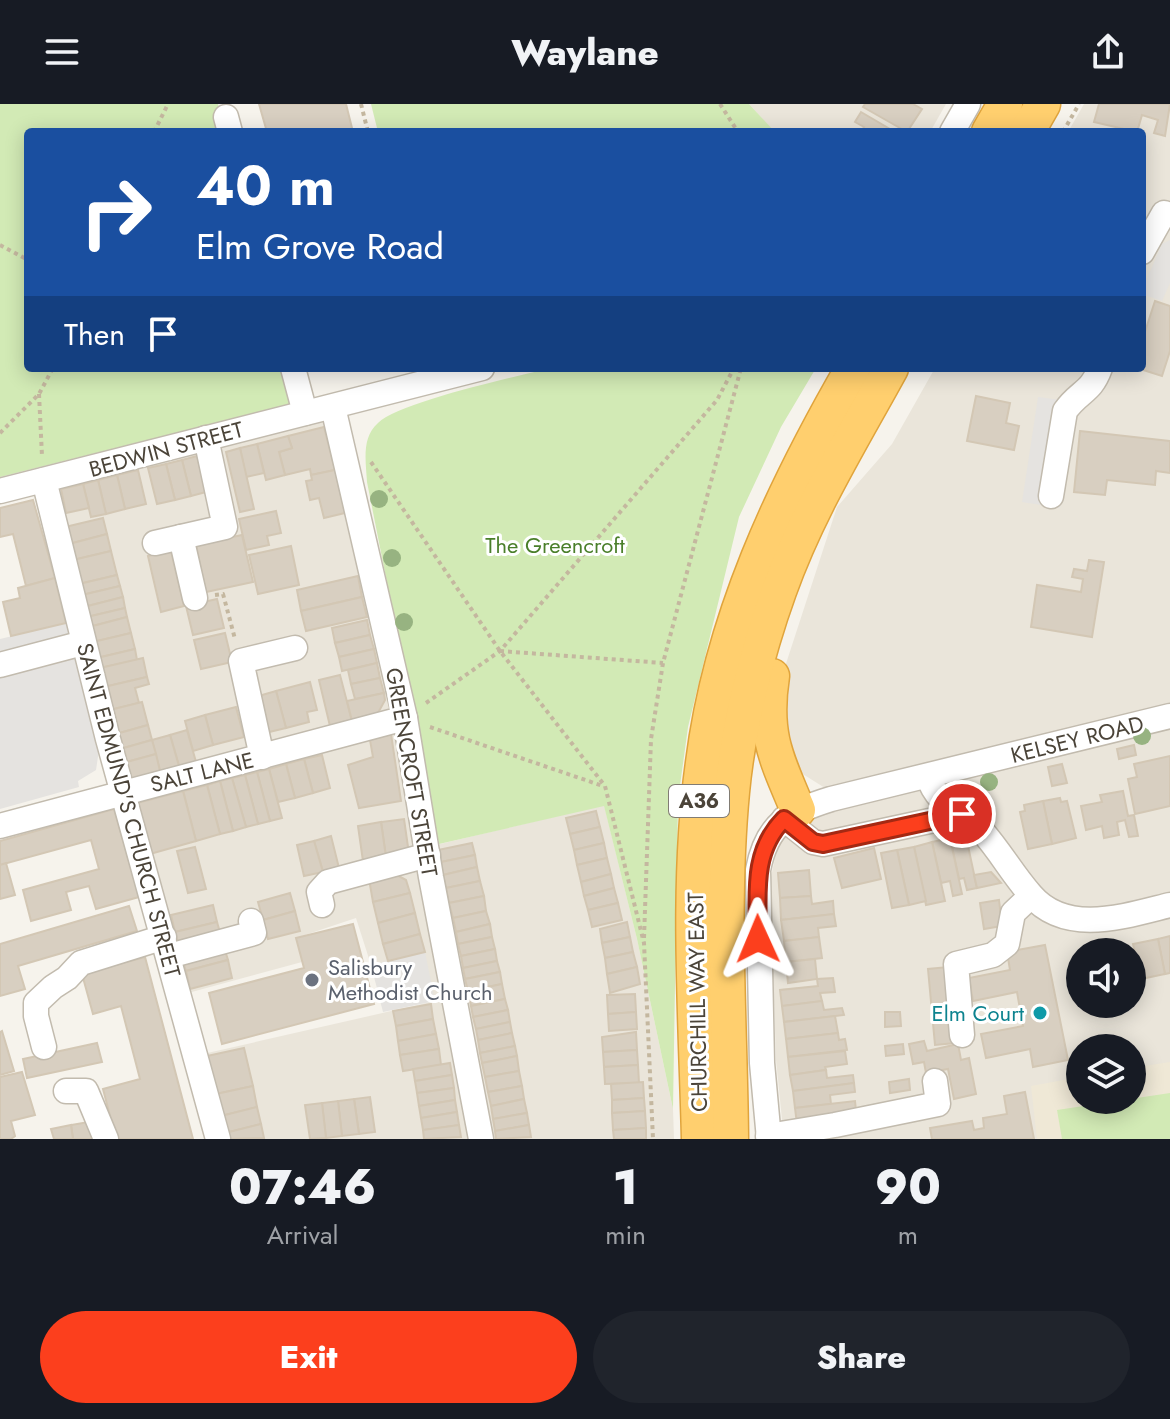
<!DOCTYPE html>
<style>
body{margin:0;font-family:Jost,sans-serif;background:#20242c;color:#f1f3f6;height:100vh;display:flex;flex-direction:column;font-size:30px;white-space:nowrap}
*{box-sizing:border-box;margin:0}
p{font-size:26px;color:#9ea1a6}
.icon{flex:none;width:44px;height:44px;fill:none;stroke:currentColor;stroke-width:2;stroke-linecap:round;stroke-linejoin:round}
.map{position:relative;height:1035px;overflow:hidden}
.details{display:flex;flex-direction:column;background:#171b24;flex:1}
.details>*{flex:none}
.hud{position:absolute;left:24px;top:24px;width:1122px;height:244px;border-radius:8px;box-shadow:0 4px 20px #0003;background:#1a4fa0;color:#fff;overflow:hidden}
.controls{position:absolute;left:1066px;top:834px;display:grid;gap:16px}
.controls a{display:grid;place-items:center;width:80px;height:80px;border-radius:50%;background:#171b24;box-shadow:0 4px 20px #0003;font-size:40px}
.pin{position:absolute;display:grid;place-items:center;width:68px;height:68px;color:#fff;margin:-34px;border:4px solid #fff;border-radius:50%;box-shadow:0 2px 8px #0007}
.me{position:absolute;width:88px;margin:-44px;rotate:359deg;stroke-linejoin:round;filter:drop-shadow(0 0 6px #0008)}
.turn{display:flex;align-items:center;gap:28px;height:168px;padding:0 40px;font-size:36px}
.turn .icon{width:104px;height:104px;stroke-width:2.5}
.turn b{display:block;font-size:56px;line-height:68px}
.then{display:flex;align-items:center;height:76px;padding:0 40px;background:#0003;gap:16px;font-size:30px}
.eta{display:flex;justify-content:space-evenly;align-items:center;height:136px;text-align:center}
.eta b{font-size:48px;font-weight:800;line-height:56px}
.primary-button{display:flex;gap:16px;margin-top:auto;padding:16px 40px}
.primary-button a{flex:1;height:92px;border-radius:48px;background:#fc3f1d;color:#fff;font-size:32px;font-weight:800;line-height:92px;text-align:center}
.primary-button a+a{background:#20242c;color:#f1f3f6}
header{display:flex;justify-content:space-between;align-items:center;height:104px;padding:0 40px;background:#171b24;font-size:36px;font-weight:800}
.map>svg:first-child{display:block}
.residential{fill:#eae5da;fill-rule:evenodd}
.education{fill:#efe8d6}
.green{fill:#d2eab5}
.parking{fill:#e5e3e0}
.building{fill:#d8cfc1;stroke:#d3c7b4;stroke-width:2}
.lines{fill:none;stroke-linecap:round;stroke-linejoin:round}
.minor-casing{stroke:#c2bbae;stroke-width:27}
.highway-casing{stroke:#e0a43c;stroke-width:37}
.path{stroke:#c4b79f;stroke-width:4;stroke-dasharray:4 4;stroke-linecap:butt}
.minor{stroke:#fff;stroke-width:24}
.highway{stroke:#ffcf6e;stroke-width:34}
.tree{fill:#97b381}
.route-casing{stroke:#a42913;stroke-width:20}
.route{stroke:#fc3f1d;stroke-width:14}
.worship-dot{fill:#6b7280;stroke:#fff;stroke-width:3}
.culture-dot{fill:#0f9aa8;stroke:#fff;stroke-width:3}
.labels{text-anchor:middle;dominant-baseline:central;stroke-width:6;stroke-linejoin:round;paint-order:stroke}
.shield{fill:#fff;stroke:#817c74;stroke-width:2}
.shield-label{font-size:20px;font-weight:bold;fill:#4b4439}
.street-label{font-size:22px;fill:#4b4439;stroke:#fff}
.park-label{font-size:22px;fill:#4a7f2a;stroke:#fff}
.worship-label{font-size:22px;fill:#5b616d;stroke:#fff;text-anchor:start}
.culture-label{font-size:22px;fill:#0d838f;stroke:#fff;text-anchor:end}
</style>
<header><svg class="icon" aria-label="menu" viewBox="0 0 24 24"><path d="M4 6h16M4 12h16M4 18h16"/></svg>Waylane<svg class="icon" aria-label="share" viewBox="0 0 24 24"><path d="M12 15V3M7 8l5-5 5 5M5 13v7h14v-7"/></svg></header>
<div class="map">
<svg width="1170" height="1035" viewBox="0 0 1170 1035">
<rect width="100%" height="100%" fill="#f6f3ec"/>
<g class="residential">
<polygon points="749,0 946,0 930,28 774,28"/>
<path d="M1084 0H1170V1035H784L776 956 770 778 779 735 805 715 825 684 790 662 781 575 837 403 892 340 935 264H1142V28H1068ZM1080 848H1132V900H1080ZM1080 944H1132V996H1080Z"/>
<polygon points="328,314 395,609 419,745 604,701 637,835 673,1005 674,1035 223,1035 203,950 435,897 388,857 371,861 356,814 296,834 302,858 188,889 50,382"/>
</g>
<polygon class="education" points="1170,958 1170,1035 1037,1035 1031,982 1080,973 1080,996 1132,996 1132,964"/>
<g class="green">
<polygon points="0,0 218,0 225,28 28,28 28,264 283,264 292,300 0,373"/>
<polygon points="371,0 749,0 775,28 378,28"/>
<path d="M550 264H816L781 323 739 413 688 623 678 696 673 1005 637 835 604 702 439 740 367 378C366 358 361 334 378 319 399 298 516 273 550 264Z"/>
<polygon points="1170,989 1170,1035 1062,1035 1057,1006"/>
</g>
<g class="parking">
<polygon points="1170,136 1170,179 1162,197 1142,190 1142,186 1162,140"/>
<polygon points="1038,293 1076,298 1060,404 1022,398"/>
<polygon points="66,519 99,646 96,666 78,677 79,683 0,705 0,535"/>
<polygon points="425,848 435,897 383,908 371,861"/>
</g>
<g class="building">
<polygon points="259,0 346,0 353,28 267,28"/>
<polygon points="865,0 913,0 922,5 907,28 863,3"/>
<polygon points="1099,0 1170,0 1165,32 1154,29 1158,16 1142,11 1137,28 1094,18"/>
<polygon points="861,8 895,28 861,28 864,23 855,18"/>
<polygon points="1155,197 1170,202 1170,247 1162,272 1137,264 1142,264 1142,237"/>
<polygon points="976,292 1010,299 1006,319 1019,322 1014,346 967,337"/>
<polygon points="324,323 335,366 311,371 310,365 285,371 279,348 292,344 288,332"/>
<polygon points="1080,327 1170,337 1170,369 1156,367 1155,381 1107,376 1105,391 1074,388"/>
<polygon points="288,332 292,344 279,348 285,371 266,376 257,340"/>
<polygon points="257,340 264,369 246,373 240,344"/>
<polygon points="240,344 254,405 240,408 226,348"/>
<polygon points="197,352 206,388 191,392 182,356"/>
<polygon points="182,356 191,392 175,396 166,360"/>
<polygon points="166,360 175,396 157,400 148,364"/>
<polygon points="138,366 146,400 125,405 117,371"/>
<polygon points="335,366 345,409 324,414 319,394 310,396 306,377 312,376 311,371"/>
<polygon points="117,371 125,405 106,410 98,376"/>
<polygon points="98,376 106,410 91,413 83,380"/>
<polygon points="83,380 89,404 66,409 61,385"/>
<polygon points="33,396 55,474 26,482 13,430 0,433 0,404"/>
<polygon points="276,407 281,429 267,432 269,441 246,446 239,415"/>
<polygon points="103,414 107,430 69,440 65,423"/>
<polygon points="107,430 111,447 73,456 69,440"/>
<polygon points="242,431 253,478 206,488 196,441"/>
<polygon points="291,442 299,481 258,490 249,451"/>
<polygon points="111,447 117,471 79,480 73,456"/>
<polygon points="171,447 184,502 161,508 148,452"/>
<polygon points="1089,456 1104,458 1092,533 1031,523 1037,481 1081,488 1083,475 1072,473 1074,465 1087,467"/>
<polygon points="117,471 120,482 82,491 79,480"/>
<polygon points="358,472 362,493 301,507 297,486"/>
<polygon points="55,474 66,519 11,532 3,498 20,494 18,484"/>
<polygon points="120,482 123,493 84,503 82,491"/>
<polygon points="123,493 125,504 87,513 84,503"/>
<polygon points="362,493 367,513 306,527 301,507"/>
<polygon points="217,495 224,524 193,531 186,502"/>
<polygon points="125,504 127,513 89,523 87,513"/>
<polygon points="127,513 131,529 93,538 89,523"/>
<polygon points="367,516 370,531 335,539 332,524"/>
<polygon points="131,529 135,545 97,554 93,538"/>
<polygon points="225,529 232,558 201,565 194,536"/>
<polygon points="370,531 374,545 339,553 335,539"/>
<polygon points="135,545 137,556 100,564 97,554"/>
<polygon points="374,545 377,559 342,567 339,553"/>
<polygon points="143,554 147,573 104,583 100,564"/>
<polygon points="377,559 380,574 351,580 348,566"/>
<polygon points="340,571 352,617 330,622 319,576"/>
<polygon points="147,573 149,580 135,584 139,599 110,606 104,583"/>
<polygon points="380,574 384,589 355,595 351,580"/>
<polygon points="310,578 317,606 307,608 309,618 286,624 276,587"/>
<polygon points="276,587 286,624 265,629 255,593"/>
<polygon points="384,589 385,596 378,609 352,617 347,597"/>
<polygon points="142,598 148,621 116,630 110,606"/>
<polygon points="236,603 244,633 213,641 205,611"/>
<polygon points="205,611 213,641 193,647 185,617"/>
<polygon points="148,621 152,636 120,645 116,630"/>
<polygon points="187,626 196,658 179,662 170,631"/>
<polygon points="391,630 401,697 359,704 348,661 373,653 370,636"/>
<polygon points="170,631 179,662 160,667 152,636"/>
<polygon points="152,636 156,650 123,659 120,645"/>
<polygon points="1134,641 1136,651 1119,655 1117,645"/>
<polygon points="156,650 160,667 128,676 123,659"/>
<polygon points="322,651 330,684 313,689 304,655"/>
<polygon points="1170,652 1170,702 1135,710 1128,675 1137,673 1134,660"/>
<polygon points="304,655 313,689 295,694 286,660"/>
<polygon points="286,660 295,694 278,698 269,665"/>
<polygon points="1062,660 1067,679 1052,682 1048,663"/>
<polygon points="269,665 282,714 270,717 257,668"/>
<polygon points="257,668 270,717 258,720 245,671"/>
<polygon points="245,671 258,720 246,723 232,674"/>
<polygon points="232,674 246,723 233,727 220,677"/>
<polygon points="220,677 233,727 220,730 207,681"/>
<polygon points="207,681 220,730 196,737 183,687"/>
<polygon points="183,687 196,737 150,750 137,699"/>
<polygon points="1123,687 1128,712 1134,711 1138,732 1129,733 1125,716 1117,718 1119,731 1104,734 1102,722 1086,726 1081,702 1102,698 1100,691"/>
<polygon points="1060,694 1061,698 1067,697 1076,734 1052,740 1043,697"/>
<polygon points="1043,697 1052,740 1028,745 1020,708 1025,707 1024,701"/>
<polygon points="114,705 139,793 96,805 89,782 66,788 71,806 31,817 23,786 99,765 91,736 0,761 0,737"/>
<polygon points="596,707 600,723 570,730 566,714"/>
<polygon points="404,715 409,750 386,753 381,718"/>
<polygon points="381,718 386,753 363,757 358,722"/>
<polygon points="600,723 604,739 574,746 570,730"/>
<polygon points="331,732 339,764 323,768 314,737"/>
<polygon points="960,733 968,742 977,784 967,786 964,774 959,775 950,734"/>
<polygon points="950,734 962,790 953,792 950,777 941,779 932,738"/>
<polygon points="314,737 323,768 304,772 297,741"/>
<polygon points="932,738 945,797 926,801 914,743"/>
<polygon points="472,739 475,751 441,758 438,746"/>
<polygon points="604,739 607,754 577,761 574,746"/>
<polygon points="195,743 206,785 188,789 177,747"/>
<polygon points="914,743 926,797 909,801 897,746"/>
<polygon points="874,744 881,775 842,784 834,754"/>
<polygon points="897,746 909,801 892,804 881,749"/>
<polygon points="475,751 477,763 443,771 441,758"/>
<polygon points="607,754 611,770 581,778 577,761"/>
<polygon points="6,759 15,791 0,795 0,761"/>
<polygon points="477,763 480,777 446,784 443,771"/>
<polygon points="809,766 811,792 780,794 778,769"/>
<polygon points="991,768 1001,779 977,784 974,771"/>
<polygon points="395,770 406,776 410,789 373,798 369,775"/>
<polygon points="611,770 614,784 584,792 581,778"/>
<polygon points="480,777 484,792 449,799 446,784"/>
<polygon points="614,784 618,799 588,806 584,792"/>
<polygon points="290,789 295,807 263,816 258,798"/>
<polygon points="410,789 415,809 378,819 373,798"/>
<polygon points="484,792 486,807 453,814 449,799"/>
<polygon points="811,792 812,800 833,797 834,810 781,816 780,794"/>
<polygon points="999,796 1002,822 984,825 980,799"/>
<polygon points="618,799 622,816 592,823 588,806"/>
<polygon points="213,801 217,818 175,828 171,811"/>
<polygon points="129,802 137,827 18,862 25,885 0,892 0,840"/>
<polygon points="295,807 300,827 268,835 263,816"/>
<polygon points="486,807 490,820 456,828 453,814"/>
<polygon points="415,809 420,830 383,840 378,819"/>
<polygon points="834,810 836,822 818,824 819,833 784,837 781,816"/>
<polygon points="217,818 221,832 179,843 175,828"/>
<polygon points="627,818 630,833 602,839 600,825"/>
<polygon points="353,820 374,900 222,940 209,889 304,864 296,834"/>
<polygon points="490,820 492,833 458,840 456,828"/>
<polygon points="420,830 425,848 388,857 383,840"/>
<polygon points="1170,832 1170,869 1165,870 1158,835"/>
<polygon points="492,833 495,845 461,852 458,840"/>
<polygon points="630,833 633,848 605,854 602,839"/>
<polygon points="819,833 822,854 786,858 784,837"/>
<polygon points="1158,835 1165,870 1141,875 1133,840"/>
<polygon points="1045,841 1068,956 1033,963 1030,945 986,954 981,930 1023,922 1017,888 973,897 969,874 1010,866 1007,848"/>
<polygon points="224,843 228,856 186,867 182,855"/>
<polygon points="495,845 497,857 463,864 461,852"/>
<polygon points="633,848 637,863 607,870 605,854"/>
<polygon points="145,853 193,1035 116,1035 103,985 140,975 121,902 93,910 82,870"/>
<polygon points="815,855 817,875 788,879 786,858"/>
<polygon points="228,856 232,874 190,885 186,867"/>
<polygon points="497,857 500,868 465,875 463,864"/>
<polygon points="637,863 640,880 610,889 607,870"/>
<polygon points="948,863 955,939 935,941 928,865"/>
<polygon points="500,868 502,880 468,887 465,875"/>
<polygon points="833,874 835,888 820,889 822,897 782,902 780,886 818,882 817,875"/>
<polygon points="502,880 505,895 471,902 468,887"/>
<polygon points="635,890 636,908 608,910 607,891"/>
<polygon points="505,895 508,906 473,913 471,902"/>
<polygon points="822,897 824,906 842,904 844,911 784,918 782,902"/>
<polygon points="431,900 433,915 396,922 393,907"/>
<polygon points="508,906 510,918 476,925 473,913"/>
<polygon points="636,908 637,925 609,927 608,910"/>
<polygon points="885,908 900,908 901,922 885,923"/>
<polygon points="835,912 838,929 786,935 784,918"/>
<polygon points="433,915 436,930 398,937 396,922"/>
<polygon points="510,918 512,929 478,936 476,925"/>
<polygon points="2,927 14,967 0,971 0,928"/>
<polygon points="636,928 637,946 603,948 602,933"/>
<polygon points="512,929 515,942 480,949 478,936"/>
<polygon points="838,929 839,936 845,935 847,946 788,953 786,935"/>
<polygon points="436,930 439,945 400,951 398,937"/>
<polygon points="924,937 927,947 958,940 961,956 969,954 976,990 954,995 948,965 926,969 924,958 913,960 909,940"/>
<polygon points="97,939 102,958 27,974 23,955"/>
<polygon points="903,940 904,950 886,952 885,942"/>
<polygon points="515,942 517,952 482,959 480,949"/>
<polygon points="244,944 253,982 216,990 207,952"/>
<polygon points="439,945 441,961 403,967 400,951"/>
<polygon points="637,946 638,961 604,963 603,948"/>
<polygon points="845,947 847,960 825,963 826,966 790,971 788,953"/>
<polygon points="517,952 519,967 485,973 482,959"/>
<polygon points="450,959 452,971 415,977 413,965"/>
<polygon points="638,961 639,979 605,980 604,963"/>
<polygon points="826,966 827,974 853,971 854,979 793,987 790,971"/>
<polygon points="519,967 522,982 488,988 485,973"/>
<polygon points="22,968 35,1011 11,1017 15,1032 11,1035 0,1035 0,973"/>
<polygon points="452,971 454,984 417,989 415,977"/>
<polygon points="909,975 910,986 890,989 889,978"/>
<polygon points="643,978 644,994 612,996 611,980"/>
<polygon points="854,979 855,988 830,991 831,1000 795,1004 793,987"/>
<polygon points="253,982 257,1003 221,1012 216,990"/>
<polygon points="522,982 524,995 491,1002 488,988"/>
<polygon points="454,984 455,996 419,1002 417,989"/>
<polygon points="1025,988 1034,1035 932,1035 930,1024 972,1017 974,1026 984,1024 983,1014 1007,1010 1004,992"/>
<polygon points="370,993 375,1028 359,1030 354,995"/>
<polygon points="644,994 645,1007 612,1009 612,996"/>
<polygon points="354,995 359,1030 342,1032 338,997"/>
<polygon points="524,995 527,1009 493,1015 491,1002"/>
<polygon points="455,996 457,1008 421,1014 419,1002"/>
<polygon points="338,997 342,1032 326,1034 322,999"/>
<polygon points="855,997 856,1007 797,1020 795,1004"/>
<polygon points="322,999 326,1034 310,1035 305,1001"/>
<polygon points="257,1003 261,1020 225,1029 221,1012"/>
<polygon points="645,1007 646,1024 613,1026 612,1009"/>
<polygon points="457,1008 459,1021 423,1026 421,1014"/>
<polygon points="527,1009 529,1021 495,1027 493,1015"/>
<polygon points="95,1017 97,1035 73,1035 71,1021"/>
<polygon points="261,1020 264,1034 226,1035 225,1029"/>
<polygon points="71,1021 73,1035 54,1035 51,1025"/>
<polygon points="459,1021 461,1033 424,1035 423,1026"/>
<polygon points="529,1021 531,1033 496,1035 495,1027"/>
<polygon points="646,1024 646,1035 614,1035 613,1026"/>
</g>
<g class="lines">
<defs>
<g id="minor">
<polyline points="226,13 230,28"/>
<polyline points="952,28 968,0"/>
<polyline points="1142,148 1164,109 1170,111"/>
<polyline points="293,264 305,309"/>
<polyline points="333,303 405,614 431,773 481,1035"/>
<polyline points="44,376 108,635 218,1035"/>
<polyline points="0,387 482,264"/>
<path d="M1051 392 1065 307C1079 287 1091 289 1100 264"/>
<polyline points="181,433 195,494"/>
<polyline points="155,439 225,423 206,334"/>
<polyline points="0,561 83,539"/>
<polyline points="262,653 241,557 295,544"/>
<path d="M928 672C938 704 962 705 982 727 1000 747 1013 771 1031 791 1066 832 1125 812 1170 801"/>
<polyline points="784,715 813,738 823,740 962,710"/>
<polyline points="0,722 405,614"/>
<polyline points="322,801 319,788 328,778 428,751"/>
<polyline points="169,852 254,829 251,817"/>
<polyline points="962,931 956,860 993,851 1007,840 1013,809 1031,792"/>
<polyline points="44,943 36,912 36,899 53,883 67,874 81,859 164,833"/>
<polyline points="66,987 86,987 106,1035"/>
<polyline points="768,1032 835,1021 938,1000 935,977"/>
<path d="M769 1035 762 959 758 766C767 719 789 708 831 695L1170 612"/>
</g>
<g id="highway">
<polyline points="989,28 1005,0"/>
<polyline points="1027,28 1043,0"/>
<path d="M772 572C763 630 776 654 798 706"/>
<path d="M699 1035C696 912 686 781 703 659 721 516 782 387 853 264"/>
<path d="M731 1035C730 920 721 803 732 688 738 623 757 548 779 487 807 408 851 337 891 264"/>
</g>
</defs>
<use href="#minor" class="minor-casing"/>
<use href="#highway" class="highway-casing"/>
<g class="path">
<polyline points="361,0 368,28"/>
<polyline points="720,0 738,28"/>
<polyline points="154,28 168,0"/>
<polyline points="1063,28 1079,0"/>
<polyline points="0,141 28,156"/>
<polyline points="39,290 42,352"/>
<polyline points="0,329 39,290 53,264"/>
<polyline points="371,358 500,547 605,682 644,839 653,1035"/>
<polyline points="215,491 223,490 235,535"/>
<polyline points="500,547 663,559"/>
<polyline points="426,599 500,547 717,296 734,264"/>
<polyline points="430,623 603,682"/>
<polyline points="644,834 651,635 663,559 741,264"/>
</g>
<use href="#minor" class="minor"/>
<use href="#highway" class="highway"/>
</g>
<g class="tree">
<circle cx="379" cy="395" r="9"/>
<circle cx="392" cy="454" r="9"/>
<circle cx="404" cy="518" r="9"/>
<circle cx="1142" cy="632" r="9"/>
<circle cx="989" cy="678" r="9"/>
<circle cx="964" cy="688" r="9"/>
</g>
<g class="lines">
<defs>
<path id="route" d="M758 835C758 792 751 748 784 715L813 738 823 740 962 710"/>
</defs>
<use href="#route" class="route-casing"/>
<use href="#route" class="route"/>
</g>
<circle class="worship-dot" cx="312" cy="876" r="8"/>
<circle class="culture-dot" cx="1040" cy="909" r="8"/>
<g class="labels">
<rect class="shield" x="669" y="681" width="60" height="32" rx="6"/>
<g class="shield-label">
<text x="699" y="697">A36</text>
</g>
<g class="street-label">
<text transform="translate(166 345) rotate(-15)">BEDWIN STREET</text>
<text transform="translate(1077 635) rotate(-14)">KELSEY ROAD</text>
<text transform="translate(202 668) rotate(-14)">SALT LANE</text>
<text transform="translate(412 668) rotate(80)">GREENCROFT STREET</text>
<text transform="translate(129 706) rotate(75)">SAINT EDMUND'S CHURCH STREET</text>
<text transform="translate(697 898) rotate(-91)">CHURCHILL WAY EAST</text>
</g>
<g class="park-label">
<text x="555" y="441">The Greencroft</text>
</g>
<g class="worship-label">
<text x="328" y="863">Salisbury<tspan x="328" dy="25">Methodist Church</tspan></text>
</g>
<g class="culture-label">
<text x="1024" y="909">Elm Court</text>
</g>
</g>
</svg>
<div class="controls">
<a><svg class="icon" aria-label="sound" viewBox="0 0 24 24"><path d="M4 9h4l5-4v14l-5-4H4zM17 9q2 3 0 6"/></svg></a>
<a><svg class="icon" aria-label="layers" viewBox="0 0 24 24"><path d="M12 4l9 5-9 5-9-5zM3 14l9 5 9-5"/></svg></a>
</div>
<div class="pin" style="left:962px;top:710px;background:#d93025"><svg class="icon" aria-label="arrive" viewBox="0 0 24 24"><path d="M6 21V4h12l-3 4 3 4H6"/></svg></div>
<svg class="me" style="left:758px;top:835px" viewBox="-20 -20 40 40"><path d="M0-17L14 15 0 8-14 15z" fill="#fc3f1d" stroke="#fff" stroke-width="4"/></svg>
<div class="hud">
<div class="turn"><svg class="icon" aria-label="right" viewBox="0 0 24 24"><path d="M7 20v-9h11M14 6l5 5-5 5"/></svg><div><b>40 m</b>Elm Grove Road</div></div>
<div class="then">Then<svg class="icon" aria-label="arrive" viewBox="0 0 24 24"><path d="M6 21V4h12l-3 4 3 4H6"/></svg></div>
</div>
</div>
<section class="details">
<div class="eta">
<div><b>07:46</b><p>Arrival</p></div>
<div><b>1</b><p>min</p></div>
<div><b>90</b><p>m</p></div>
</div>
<div class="primary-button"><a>Exit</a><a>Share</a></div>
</section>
